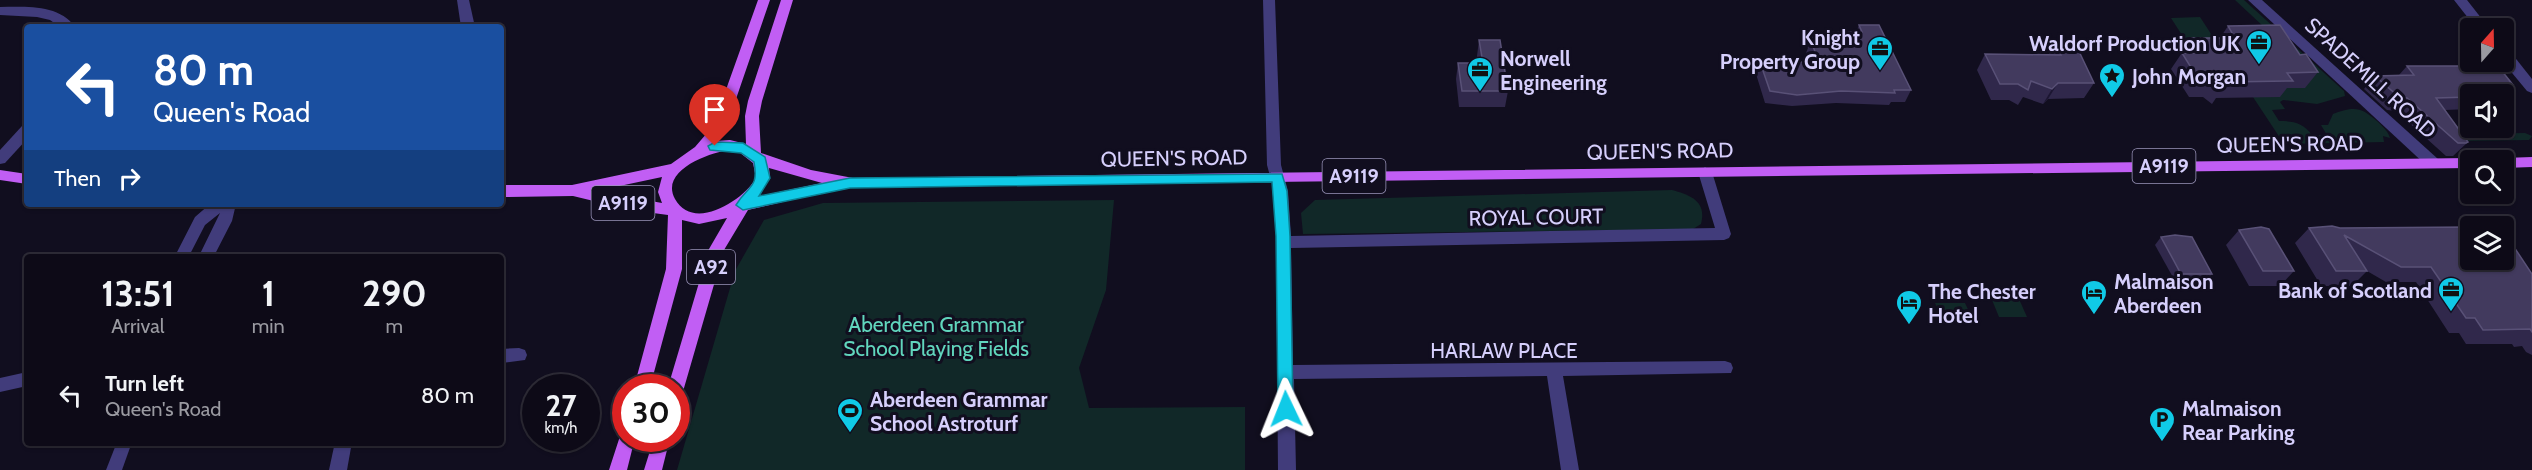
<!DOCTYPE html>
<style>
body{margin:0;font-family:Cabin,sans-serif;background:#161320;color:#f1f3f6;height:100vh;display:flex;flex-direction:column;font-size:22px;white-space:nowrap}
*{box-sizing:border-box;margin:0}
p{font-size:20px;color:#9a9aa1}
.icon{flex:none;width:33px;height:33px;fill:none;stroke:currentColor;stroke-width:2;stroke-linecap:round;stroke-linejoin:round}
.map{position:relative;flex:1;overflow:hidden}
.details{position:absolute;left:24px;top:254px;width:480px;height:192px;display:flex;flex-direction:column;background:#0d0a17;border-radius:6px;box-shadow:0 2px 4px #0004,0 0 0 2px #2d2b36}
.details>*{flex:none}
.banner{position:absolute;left:24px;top:24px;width:480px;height:183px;border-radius:6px;box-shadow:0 2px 4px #0004,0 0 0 2px #2d2b36;background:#1a4fa0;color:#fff;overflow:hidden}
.needle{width:39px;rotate:20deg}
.tools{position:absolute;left:2460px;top:18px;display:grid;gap:12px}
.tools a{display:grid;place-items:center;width:54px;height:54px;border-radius:6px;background:#0d0a17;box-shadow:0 2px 4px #0004,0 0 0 2px #2d2b36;font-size:30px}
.speed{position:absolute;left:522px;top:374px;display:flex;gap:12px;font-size:30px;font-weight:700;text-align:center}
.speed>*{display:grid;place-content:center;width:78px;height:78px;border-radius:50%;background:#0d0a17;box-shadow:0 2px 4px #0004,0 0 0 2px #2d2b36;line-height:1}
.speed small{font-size:15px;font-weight:400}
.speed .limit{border:9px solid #d22;background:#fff;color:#111}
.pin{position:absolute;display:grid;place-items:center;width:51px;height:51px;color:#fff;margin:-62px -26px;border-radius:50% 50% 50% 0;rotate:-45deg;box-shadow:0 0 6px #0007}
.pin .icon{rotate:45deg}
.me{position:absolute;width:66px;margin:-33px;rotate:358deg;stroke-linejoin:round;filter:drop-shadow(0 0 4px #0008)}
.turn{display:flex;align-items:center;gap:21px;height:126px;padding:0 30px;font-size:27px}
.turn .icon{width:78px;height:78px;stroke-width:2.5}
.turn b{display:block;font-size:42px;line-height:51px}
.then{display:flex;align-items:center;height:57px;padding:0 30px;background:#0003;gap:12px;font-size:22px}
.eta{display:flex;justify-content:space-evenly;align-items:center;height:102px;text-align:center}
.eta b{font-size:36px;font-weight:800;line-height:42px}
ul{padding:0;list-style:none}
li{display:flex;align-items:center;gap:18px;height:78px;padding:0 30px}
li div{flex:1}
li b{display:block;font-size:22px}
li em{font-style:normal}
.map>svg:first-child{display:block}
.green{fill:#112828}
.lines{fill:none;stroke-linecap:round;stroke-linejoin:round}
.pedestrian{fill:#413c7b;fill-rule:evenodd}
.minor{fill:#413c7b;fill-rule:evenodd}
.tertiary{fill:#413c7b;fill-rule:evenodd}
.primary{fill:#c15ef4;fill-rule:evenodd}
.wall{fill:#30284b}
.shaded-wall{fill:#1c1632}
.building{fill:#423a5e;stroke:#595177;stroke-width:1.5}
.route{fill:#10cae7;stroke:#0a8396;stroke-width:1.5}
.labels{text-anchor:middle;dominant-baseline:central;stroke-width:6;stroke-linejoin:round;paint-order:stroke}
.shield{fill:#110e1f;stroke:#9b95ba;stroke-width:1.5}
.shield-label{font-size:20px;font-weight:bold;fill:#d6cffc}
.poi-label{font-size:21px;font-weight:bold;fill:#d6cffc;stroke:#110e1f;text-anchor:start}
.street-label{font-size:21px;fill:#d6cffc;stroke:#110e1f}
.park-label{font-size:21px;fill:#61d6bd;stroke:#110e1f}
</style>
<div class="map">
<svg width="2532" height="470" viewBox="0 0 2532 470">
<rect width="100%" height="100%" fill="#110e1f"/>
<g class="green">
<path d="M2235 0H2244L2344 91 2345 96 2317 104 2283 100 2280 102 2285 109 2272 110 2279 121C2294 121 2303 123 2312 135H2327L2321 125H2328L2333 114C2355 106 2361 107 2378 122 2383 127 2388 131 2390 138L2383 136 2384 142 2284 144 2253 97H2280L2275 88 2305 87 2278 40Z"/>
<polygon points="2200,17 2224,54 2200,63 2171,18"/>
<polygon points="2437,118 2451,118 2463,134 2525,133 2532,136 2529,140 2459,141"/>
<path d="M1672 190C1690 195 1707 201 1701 224L1693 229 1303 234 1301 213 1315 200Z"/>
<polygon points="1114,200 1106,290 1079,368 1089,408 1245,407 1245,470 677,470 735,271 764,220 823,203"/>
<polygon points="1988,290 2015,290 2027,317 1999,317"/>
<polygon points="1935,303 1965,303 1972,318 1942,318"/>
</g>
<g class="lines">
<polygon class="pedestrian" points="117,442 132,442 122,470 106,470"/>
<g class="minor">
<polygon points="457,0 469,0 475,27 461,27"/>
<polygon points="1263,0 1275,0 1281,165 1288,191 1291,236 1715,228 1698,172 1705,167 1712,172 1731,234 1729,238 1724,240 1291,248 1293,365 1725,361 1731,363 1733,368 1731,373 1563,376 1579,470 1561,470 1547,376 1294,379 1296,470 1278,470 1276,235 1274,191 1267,165"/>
<polygon points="2248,0 2262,0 2438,159 2440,163 2438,167 2428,167"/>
<path d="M0 7C25 7 59 4 75 27H60L50 20 37 17 0 15Z"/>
<polygon points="27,125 27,139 5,163 0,164 0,150 22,126"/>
<polygon points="210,204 236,204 232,221 214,256 199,256 220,213 205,225 189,256 175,256 195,217"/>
<polygon points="519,348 525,350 527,355 525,360 501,363 501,349"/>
<polygon points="27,372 27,386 0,392 0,378"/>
<polygon points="335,442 352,442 347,470 329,470"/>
</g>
<g class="tertiary">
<polygon points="2454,0 2467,0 2489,28 2476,28"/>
<polygon points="2504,48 2509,50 2532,79 2532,93 2527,91 2503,62"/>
</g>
<g class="primary">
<path d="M758 0H770L726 128 716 141 730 140 746 144 745 116 748 101 781 0H793L762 101 759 116 761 153 811 170 853 178 2470 158 2476 160H2470V168L847 187 748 210 724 250 684 388 682 393 676 395V387H668L709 249 727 218 699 224 682 220V269L650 387H634L666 269 668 215 631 210 573 196 501 197V185H572L671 164 695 147 713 126ZM730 150 739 152 753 163 756 178C743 201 693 232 675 199 659 170 711 152 730 150ZM769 168 822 183 759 196 770 178ZM662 177 658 192 662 203 596 191Z"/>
<polygon points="2532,157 2532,167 2504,168 2504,160 2498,160 2504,158"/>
<polygon points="0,170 27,174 27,184 0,180"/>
<polygon points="626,431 626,438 635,438 627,470 609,470 621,433"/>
<polygon points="654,438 670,438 662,470 644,470"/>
</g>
</g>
<g class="wall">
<polygon points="1859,25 1911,90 1905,102 1891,102 1889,105 1836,103 1792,106 1765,103 1756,74 1760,62 1810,62 1806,53 1808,48 1806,45 1811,33 1856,32"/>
<polygon points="2228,26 2300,55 2318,72 2305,88 2287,88 2280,97 2216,98 2212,104 2203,97 2189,97 2171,69 2192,38 2220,38"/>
<polygon points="1479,40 1508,91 1505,107 1459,107 1456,79 1458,63 1478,63 1477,56"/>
<polygon points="2055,43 2094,83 2084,98 2048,99 2043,104 2023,97 2018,105 2009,100 1991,100 1977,70 1985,54 2049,54"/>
<polygon points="2407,66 2509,96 2504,101 2504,94 2470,94 2470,109 2445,110 2468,142 2453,156 2446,156 2396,111 2387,110 2364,89 2375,76 2399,75"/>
<polygon points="2309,228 2340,228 2532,274 2532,355 2526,352 2522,346 2514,347 2512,344 2466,344 2459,333 2449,333 2416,282 2386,282 2367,271 2352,286 2321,286 2295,243"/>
<polygon points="2239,230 2294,271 2280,286 2249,286 2226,245"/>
<polygon points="2161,237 2212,274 2206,281 2175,281 2155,245"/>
</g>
<polygon class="shaded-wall" points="2058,83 2048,99 2043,104 2052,89"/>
<g class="building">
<polygon points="1859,25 1879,25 1911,90 1894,90 1895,93 1841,91 1797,95 1770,91 1760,62 1819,62 1811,41 1814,41 1811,33 1862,32"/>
<polygon points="2280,25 2300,55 2306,54 2318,72 2287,73 2293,81 2228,82 2223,88 2214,81 2200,82 2182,53 2202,53 2192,38 2235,38 2228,26"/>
<polygon points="1479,40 1500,40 1508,91 1462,91 1458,63 1483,63"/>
<polygon points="2055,43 2075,43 2094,83 2058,83 2052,89 2031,81 2028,90 2018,84 2000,84 1985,54 2061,55"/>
<polygon points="2407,66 2498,66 2513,85 2509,96 2504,96 2504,94 2470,94 2470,97 2436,98 2468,142 2466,143 2458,143 2407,98 2399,97 2375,76 2414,75"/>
<polygon points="2480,224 2497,226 2477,226"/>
<polygon points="2332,226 2340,228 2470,227 2470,260 2504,260 2504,232 2532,274 2532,332 2530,329 2483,330 2475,318 2466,318 2431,267 2401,267 2344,235 2367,271 2336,271 2309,228"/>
<polygon points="2261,227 2269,229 2294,271 2263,271 2239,230"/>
<polygon points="2175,235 2192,237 2212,274 2181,274 2161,237"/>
</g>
<path class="route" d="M715 142 743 143 765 157 770 178 759 196 850 178 1282 174 1287 191 1290 236 1293 409 1286 415 1278 409 1276 236 1272 182 850 188 743 210 736 205C748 185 759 189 754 162L741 153 710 150 708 146Z"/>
<defs>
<symbol id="office-pin" viewBox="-11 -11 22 30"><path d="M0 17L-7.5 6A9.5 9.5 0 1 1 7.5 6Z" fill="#10cae7" stroke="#110e1f"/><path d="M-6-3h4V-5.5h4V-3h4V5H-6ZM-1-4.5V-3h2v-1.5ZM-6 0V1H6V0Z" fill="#111"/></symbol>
<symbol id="sight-pin" viewBox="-11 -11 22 30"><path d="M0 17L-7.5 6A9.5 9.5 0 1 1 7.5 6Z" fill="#10cae7" stroke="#110e1f"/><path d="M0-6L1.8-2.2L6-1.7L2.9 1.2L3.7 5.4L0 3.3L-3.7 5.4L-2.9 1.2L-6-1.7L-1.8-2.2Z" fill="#111"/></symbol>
<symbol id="hotel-pin" viewBox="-11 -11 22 30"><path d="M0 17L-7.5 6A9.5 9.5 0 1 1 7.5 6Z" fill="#10cae7" stroke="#110e1f"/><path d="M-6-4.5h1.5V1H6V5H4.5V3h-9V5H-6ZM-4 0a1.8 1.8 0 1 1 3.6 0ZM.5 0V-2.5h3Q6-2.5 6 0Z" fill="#111"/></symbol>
<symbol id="stadium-pin" viewBox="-11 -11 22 30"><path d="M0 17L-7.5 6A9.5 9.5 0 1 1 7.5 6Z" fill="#10cae7" stroke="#110e1f"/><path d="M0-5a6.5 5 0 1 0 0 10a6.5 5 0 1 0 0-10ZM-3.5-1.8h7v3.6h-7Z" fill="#111"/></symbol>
<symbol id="parking-pin" viewBox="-11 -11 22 30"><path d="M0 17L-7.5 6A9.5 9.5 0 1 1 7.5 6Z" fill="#10cae7" stroke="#110e1f"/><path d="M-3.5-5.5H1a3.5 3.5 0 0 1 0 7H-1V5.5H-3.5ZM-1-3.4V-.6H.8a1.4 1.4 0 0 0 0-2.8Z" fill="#111"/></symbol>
</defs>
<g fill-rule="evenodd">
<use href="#office-pin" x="2244" y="28" width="30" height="40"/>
<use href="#office-pin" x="1865" y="34" width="30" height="40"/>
<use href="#office-pin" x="1465" y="55" width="30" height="40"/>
<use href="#sight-pin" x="2097" y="61" width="30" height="40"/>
<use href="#office-pin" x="2436" y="275" width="30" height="40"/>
<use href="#hotel-pin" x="2079" y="278" width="30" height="40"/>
<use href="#hotel-pin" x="1894" y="288" width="30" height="40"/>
<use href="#stadium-pin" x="835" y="396" width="30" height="40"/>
<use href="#parking-pin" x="2147" y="405" width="30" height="40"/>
</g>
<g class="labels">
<g class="shield">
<rect x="2132.5" y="149" width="63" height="34" rx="4.5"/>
<rect x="1322.5" y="159" width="63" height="34" rx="4.5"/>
<rect x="591.5" y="186" width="63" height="34" rx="4.5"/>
<rect x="687" y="250" width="48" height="34" rx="4.5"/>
</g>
<g class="shield-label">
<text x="2164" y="166">A9119</text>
<text x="1354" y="176">A9119</text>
<text x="623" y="203">A9119</text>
<text x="711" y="267">A92</text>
</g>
<g class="poi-label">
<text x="1860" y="37" text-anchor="end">Knight<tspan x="1860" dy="24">Property Group</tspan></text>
<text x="2240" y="43" text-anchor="end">Waldorf Production UK</text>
<text x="1500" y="58">Norwell<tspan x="1500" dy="24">Engineering</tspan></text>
<text x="2132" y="76">John Morgan</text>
<text x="2114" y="281">Malmaison<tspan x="2114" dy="24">Aberdeen</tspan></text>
<text x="2432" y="290" text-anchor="end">Bank of Scotland</text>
<text x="1928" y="291">The Chester<tspan x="1928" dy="24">Hotel</tspan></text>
<text x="870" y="399">Aberdeen Grammar<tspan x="870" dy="24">School Astroturf</tspan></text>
<text x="2182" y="408">Malmaison<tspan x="2182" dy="24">Rear Parking</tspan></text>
</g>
<g class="street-label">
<text transform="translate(2371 78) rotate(42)">SPADEMILL ROAD</text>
<text transform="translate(2290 144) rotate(-1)">QUEEN'S ROAD</text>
<text transform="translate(1660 151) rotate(-1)">QUEEN'S ROAD</text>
<text transform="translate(1174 158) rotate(-1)">QUEEN'S ROAD</text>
<text transform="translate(1536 217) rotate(-1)">ROYAL COURT</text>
<text x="1504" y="350">HARLAW PLACE</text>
</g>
<g class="park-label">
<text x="936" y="324">Aberdeen Grammar<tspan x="936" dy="24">School Playing Fields</tspan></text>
</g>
</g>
</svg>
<div class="tools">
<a><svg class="needle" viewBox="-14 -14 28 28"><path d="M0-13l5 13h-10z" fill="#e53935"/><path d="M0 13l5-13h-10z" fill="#9a9aa1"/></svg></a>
<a><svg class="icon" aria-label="sound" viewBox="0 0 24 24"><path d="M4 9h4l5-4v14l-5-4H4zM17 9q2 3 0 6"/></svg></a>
<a><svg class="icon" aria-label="search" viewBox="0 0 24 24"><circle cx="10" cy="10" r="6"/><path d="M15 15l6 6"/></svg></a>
<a><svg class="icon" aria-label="layers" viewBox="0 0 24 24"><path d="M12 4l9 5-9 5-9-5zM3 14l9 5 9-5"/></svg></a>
</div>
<div class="speed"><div>27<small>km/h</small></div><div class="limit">30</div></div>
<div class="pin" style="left:715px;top:146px;background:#d93025"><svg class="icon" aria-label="arrive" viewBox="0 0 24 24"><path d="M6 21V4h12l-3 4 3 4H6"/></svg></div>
<svg class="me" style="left:1286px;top:409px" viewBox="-20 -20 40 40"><path d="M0-17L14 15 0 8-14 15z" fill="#10cae7" stroke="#fff" stroke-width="4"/></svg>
<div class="banner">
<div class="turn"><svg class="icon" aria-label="left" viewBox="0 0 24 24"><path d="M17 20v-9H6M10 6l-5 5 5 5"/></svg><div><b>80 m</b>Queen's Road</div></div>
<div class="then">Then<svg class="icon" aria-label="right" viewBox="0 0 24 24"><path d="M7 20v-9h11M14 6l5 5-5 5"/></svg></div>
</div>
<section class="details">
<div class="eta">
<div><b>13:51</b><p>Arrival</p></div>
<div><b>1</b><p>min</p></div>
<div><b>290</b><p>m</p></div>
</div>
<ul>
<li><svg class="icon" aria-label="left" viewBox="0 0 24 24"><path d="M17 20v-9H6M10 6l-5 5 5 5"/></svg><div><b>Turn left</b><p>Queen's Road</p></div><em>80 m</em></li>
</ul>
</section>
</div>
